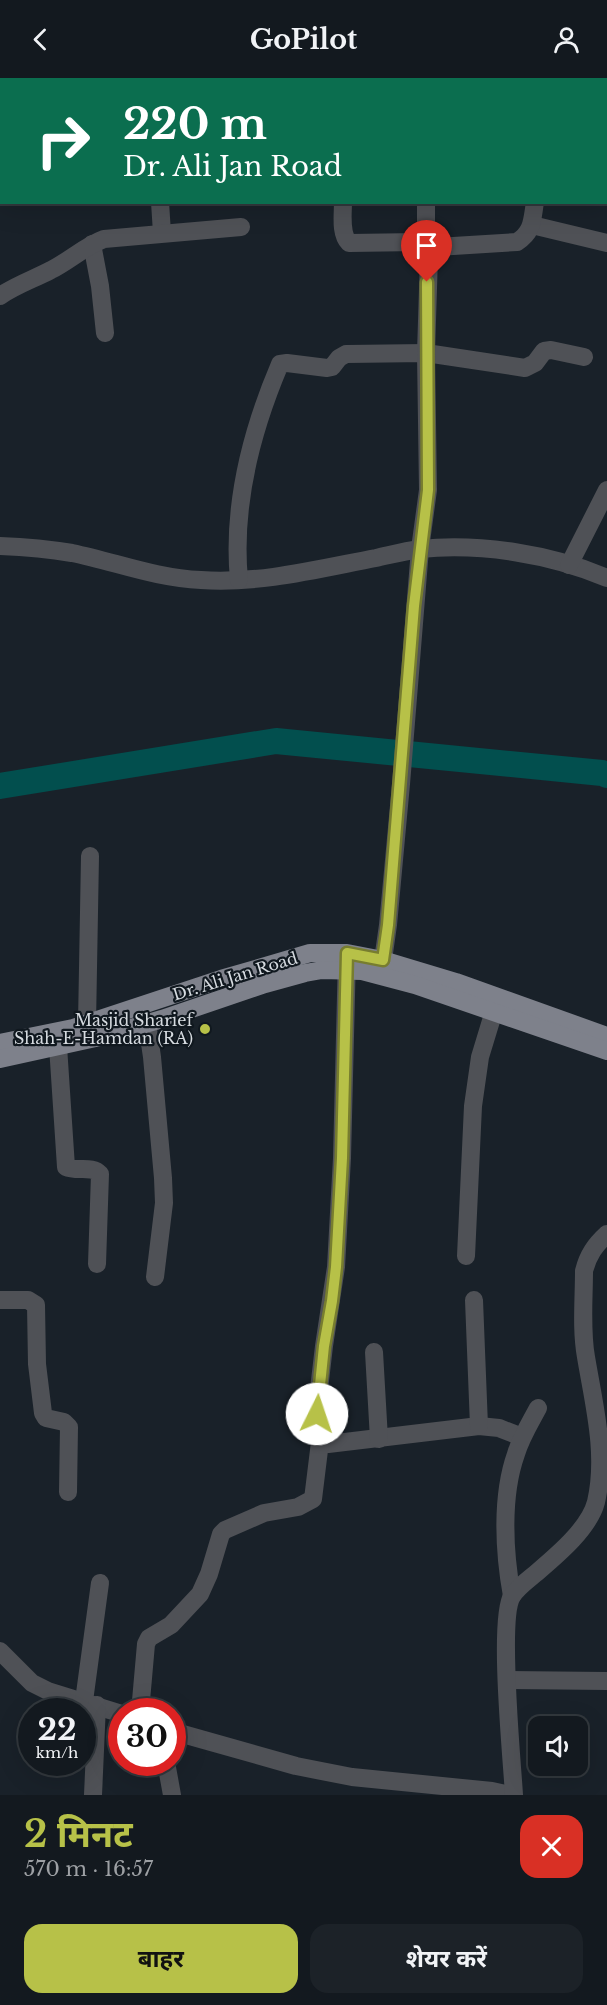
<!DOCTYPE html>
<html lang="hi">
<meta charset="utf-8">
<style>
body{margin:0;font-family:"Libre Baskerville","Noto Sans Devanagari",serif;background:#1c2228;color:#f1f3f6;height:100vh;display:flex;flex-direction:column;font-size:22px;white-space:nowrap}
*{box-sizing:border-box;margin:0}
p{font-size:20px;color:#9da0a4}
.icon{flex:none;width:33px;height:33px;fill:none;stroke:currentColor;stroke-width:2;stroke-linecap:round;stroke-linejoin:round}
.map{position:relative;height:1717px;overflow:hidden}
.sheet{display:flex;flex-direction:column;background:#13191f;flex:1}
.sheet>*{flex:none}
.banner{position:absolute;left:0px;top:0px;width:608px;height:126px;box-shadow:0 6px 24px #0002,0 0 0 2px #32383d;background:#0b6e4f;color:#fff;overflow:hidden}
.buttons{position:absolute;left:528px;top:1638px;display:grid;gap:12px}
.buttons a{display:grid;place-items:center;width:60px;height:60px;border-radius:12px;background:#13191f;box-shadow:0 6px 24px #0002,0 0 0 2px #32383d;font-size:30px}
.speed{position:absolute;left:18px;top:1620px;display:flex;gap:12px;font-size:30px;font-weight:700;text-align:center}
.speed>*{display:grid;place-content:center;width:78px;height:78px;border-radius:50%;background:#13191f;box-shadow:0 6px 24px #0002,0 0 0 2px #32383d;line-height:1}
.speed small{font-size:15px;font-weight:400}
.speed .limit{border:9px solid #d22;background:#fff;color:#111}
.pin{position:absolute;display:grid;place-items:center;width:51px;height:51px;color:#fff;margin:-62px -26px;border-radius:50% 50% 50% 0;rotate:-45deg;box-shadow:0 0 6px #0007}
.pin .icon{rotate:45deg}
.me{position:absolute;width:66px;margin:-33px;rotate:4deg;stroke-linejoin:round;filter:drop-shadow(0 0 4px #0008)}
.turn{display:flex;align-items:center;gap:21px;height:126px;padding:0 24px;font-size:27px}
.turn .icon{width:78px;height:78px;stroke-width:2.5}
.turn b{display:block;font-size:42px;line-height:51px}
.round{display:grid;place-items:center;flex:none;width:63px;height:63px;border-radius:18px;background:#1c2228}
.headline{display:flex;align-items:center;justify-content:space-between;height:102px;padding:0 24px}
h1{font-size:36px;font-weight:700;line-height:45px;color:#b7c148}
.button{display:flex;gap:12px;margin-top:auto;padding:12px 24px}
.button a{flex:1;height:69px;border-radius:18px;background:#b7c148;color:#111;font-size:24px;font-weight:700;line-height:69px;text-align:center}
.button a+a{background:#1c2228;color:#f1f3f6}
header{display:flex;justify-content:space-between;align-items:center;height:78px;padding:0 24px;background:#13191f;font-size:27px;font-weight:700}
.map>svg:first-child{display:block}
.lines{fill:none;stroke-linecap:round;stroke-linejoin:round}
.river{stroke:#024f4e;stroke-width:26}
.minor{stroke:#4f5156;stroke-width:18}
.major{stroke:#7e818b;stroke-width:18}
.route-casing{stroke:#777d2f;stroke-width:15}
.route{stroke:#b7c148;stroke-width:10}
.poi-dot{fill:#b7c148;stroke:#10181f;stroke-width:2}
.labels{text-anchor:middle;dominant-baseline:central;stroke-width:4.5;stroke-linejoin:round;paint-order:stroke}
.street-label{font-size:16px;fill:#d6dbe0;stroke:#10181f}
.poi-label{font-size:16px;fill:#d6dbe0;stroke:#10181f;text-anchor:end}
</style>
<header><svg class="icon" aria-label="back" viewBox="0 0 24 24"><path d="M15 5l-7 7 7 7"/></svg>GoPilot<svg class="icon" aria-label="person" viewBox="0 0 24 24"><circle cx="12" cy="8" r="4"/><path d="M4 21q1-7 8-7t8 7"/></svg></header>
<div class="map">
<svg width="607" height="1717" viewBox="0 0 607 1717">
<rect width="100%" height="100%" fill="#192129"/>
<g class="lines">
<polyline class="river" points="0,708 276,663 602,695 607,697"/>
<g class="minor">
<polyline points="53,0 53,2"/>
<polyline points="273,0 273,2"/>
<polyline points="420,0 420,2"/>
<polyline points="556,2 556,0"/>
<polyline points="0,39 2,39"/>
<polyline points="606,92 607,92"/>
<polyline points="160,124 162,155"/>
<path d="M343 124C343 137 340 156 349 165L419 164 428 167 434 171"/>
<polyline points="532,147 607,165"/>
<polyline points="92,166 100,208 105,255"/>
<polyline points="426,166 426,124"/>
<path d="M0 218C16 207 34 201 51 192 69 183 85 168 104 161L241 149"/>
<path d="M0 468C24 469 48 471 72 475 116 484 155 500 201 502 260 506 318 491 376 480 390 477 405 473 420 471 481 465 551 476 607 500"/>
<polyline points="569,487 607,412"/>
<path d="M239 502C232 428 251 354 280 286L287 285 327 290 332 289 339 280 346 276 426 275 525 290 535 285 544 273 551 272 584 279"/>
<polyline points="347,877 342,1080 336,1189 324,1268 318,1320 317,1359 320,1364 328,1366 479,1348 499,1350 522,1359"/>
<path d="M383 882 388 847 401 706 420 471 428 412 426 275 429 178 432 172 437 169 517 164C533 154 532 142 535 124"/>
<polyline points="147,945 152,979 163,1100 164,1125 155,1199"/>
<polyline points="87,946 90,778"/>
<path d="M58 968 66 1089C77 1094 92 1087 100 1096L97 1186"/>
<polyline points="466,1178 473,1028 480,979 494,933"/>
<polyline points="0,1222 28,1222 36,1227 37,1286 43,1335 46,1340 64,1344 69,1349 68,1414"/>
<polyline points="474,1222 479,1348"/>
<polyline points="374,1274 379,1361"/>
<path d="M512 1518C504 1474 501 1418 516 1376 521 1359 530 1345 538 1330"/>
<polyline points="0,1573 32,1605 48,1613 122,1636"/>
<polyline points="507,1602 607,1603"/>
<polyline points="84,1623 100,1505"/>
<polyline points="140,1634 146,1566 149,1560 171,1547 200,1516 209,1496 221,1456 225,1452 264,1435 298,1429 313,1421 320,1364"/>
<polyline points="172,1653 296,1688 352,1699 492,1713 510,1717"/>
<polyline points="166,1684 172,1717"/>
<polyline points="93,1717 97,1627"/>
<path d="M514 1717C512 1682 498 1541 512 1518 518 1509 528 1502 535 1496 556 1478 589 1451 596 1424 607 1376 594 1327 586 1279 581 1252 584 1221 584 1193 588 1177 595 1167 607 1156"/>
</g>
<g class="major">
<polyline points="0,965 73,950 221,901 310,875 347,875 383,882 456,904 607,958"/>
<polyline points="0,981 100,959 162,941 265,906 305,895 322,892 362,893 415,907 607,973"/>
</g>
</g>
<g class="lines">
<defs>
<polyline id="route" points="317,1336 324,1268 332,1223 336,1189 342,1080 347,875 383,882 388,847 414,528 428,412 427,204"/>
</defs>
<use href="#route" class="route-casing"/>
<use href="#route" class="route"/>
</g>
<circle class="poi-dot" cx="205" cy="951" r="6"/>
<g class="labels">
<g class="street-label">
<text transform="translate(235 898) rotate(-17)">Dr. Ali Jan Road</text>
</g>
<g class="poi-label">
<text x="193" y="942">Masjid Sharief<tspan x="193" dy="18">Shah-E-Hamdan (RA)</tspan></text>
</g>
</g>
</svg>
<div class="buttons">
<a><svg class="icon" aria-label="sound" viewBox="0 0 24 24"><path d="M4 9h4l5-4v14l-5-4H4zM17 9q2 3 0 6"/></svg></a>
</div>
<div class="speed"><div>22<small>km/h</small></div><div class="limit">30</div></div>
<div class="pin" style="left:427px;top:204px;background:#d93025"><svg class="icon" aria-label="arrive" viewBox="0 0 24 24"><path d="M6 21V4h12l-3 4 3 4H6"/></svg></div>
<svg class="me" style="left:317px;top:1336px" viewBox="-20 -20 40 40"><circle r="19" fill="#fff"/><path d="M0-13L10 11 0 6-10 11z" fill="#b7c148"/></svg>
<div class="banner">
<div class="turn"><svg class="icon" aria-label="right" viewBox="0 0 24 24"><path d="M7 20v-9h11M14 6l5 5-5 5"/></svg><div><b>220 m</b>Dr. Ali Jan Road</div></div>
</div>
</div>
<section class="sheet">
<div class="headline"><div><h1>2 मिनट</h1><p>570 m · 16:57</p></div><a class="round" style="background:#d93025;color:#fff"><svg class="icon" aria-label="close" viewBox="0 0 24 24"><path d="M6 6l12 12M18 6L6 18"/></svg></a></div>
<div class="button"><a>बाहर</a><a>शेयर करें</a></div>
</section>
